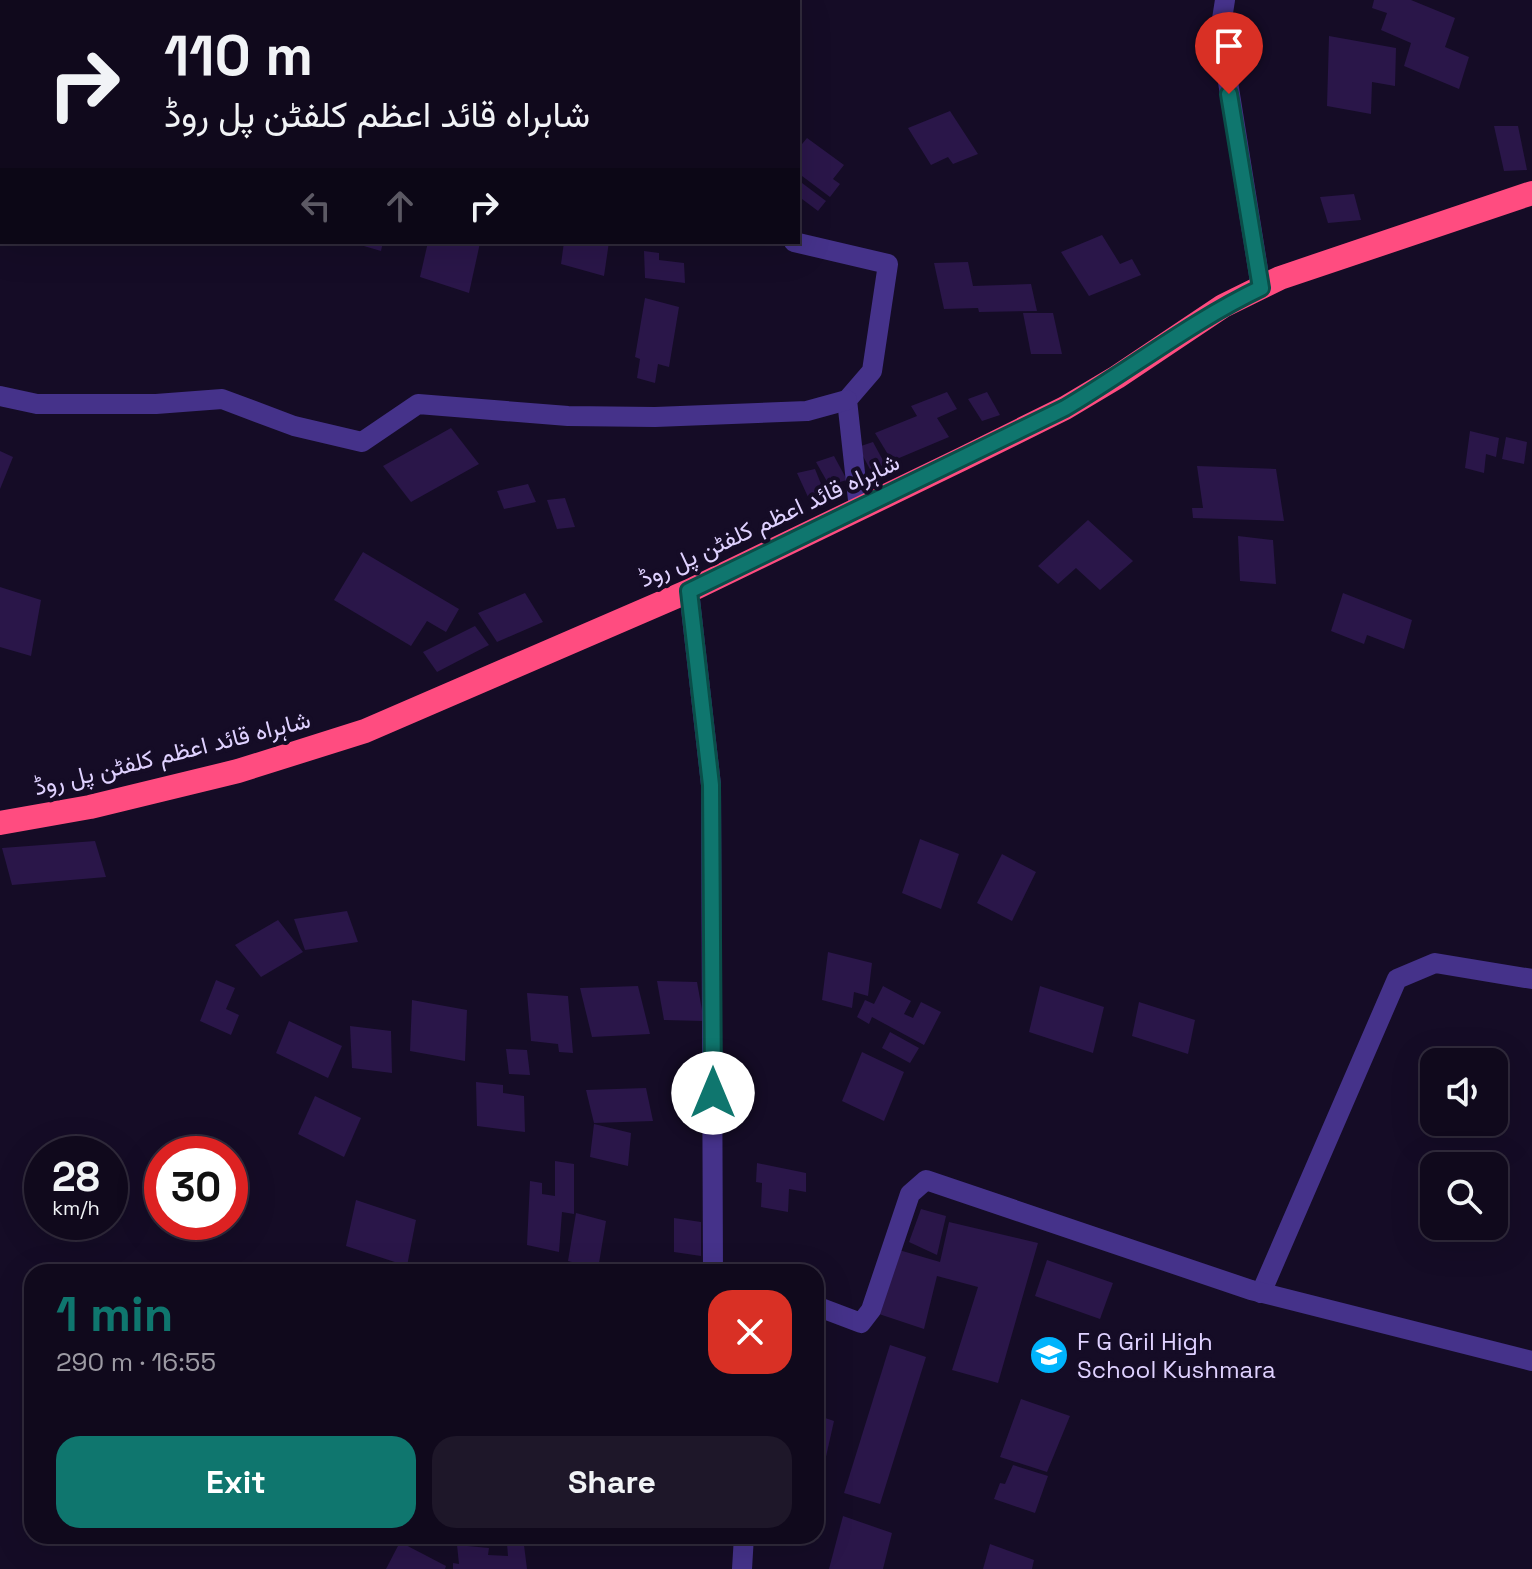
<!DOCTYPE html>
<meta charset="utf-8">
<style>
body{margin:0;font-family:"Space Grotesk",Vazirmatn,sans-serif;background:#1e1729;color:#f1f3f6;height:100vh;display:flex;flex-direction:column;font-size:30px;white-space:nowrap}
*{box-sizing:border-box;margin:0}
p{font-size:26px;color:#9c9aa3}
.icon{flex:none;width:44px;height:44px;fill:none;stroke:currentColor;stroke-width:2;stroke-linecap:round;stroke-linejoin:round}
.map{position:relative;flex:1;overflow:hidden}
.sheet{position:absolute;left:24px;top:1264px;width:800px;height:280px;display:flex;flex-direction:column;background:#10091c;border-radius:24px;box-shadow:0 8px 32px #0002,0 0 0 2px #302a3b}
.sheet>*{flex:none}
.hud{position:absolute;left:0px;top:0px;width:800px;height:244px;box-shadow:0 8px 32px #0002,0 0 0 2px #302a3b;background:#10091c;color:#f1f3f6;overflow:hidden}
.controls{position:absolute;left:1420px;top:1048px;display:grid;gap:16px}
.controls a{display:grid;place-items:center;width:88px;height:88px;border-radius:16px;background:#10091c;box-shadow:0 8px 32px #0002,0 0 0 2px #302a3b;font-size:40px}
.speed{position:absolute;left:24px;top:1136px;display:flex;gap:16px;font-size:40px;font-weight:700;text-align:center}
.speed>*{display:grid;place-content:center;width:104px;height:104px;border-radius:50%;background:#10091c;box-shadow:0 8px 32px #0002,0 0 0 2px #302a3b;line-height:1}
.speed small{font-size:20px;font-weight:400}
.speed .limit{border:12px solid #d22;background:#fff;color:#111}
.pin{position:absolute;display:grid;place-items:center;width:68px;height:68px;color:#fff;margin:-82px -34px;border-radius:50% 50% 50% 0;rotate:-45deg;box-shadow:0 0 8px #0007}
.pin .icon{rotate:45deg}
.me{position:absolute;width:88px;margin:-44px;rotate:0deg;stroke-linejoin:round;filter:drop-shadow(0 0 6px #0008)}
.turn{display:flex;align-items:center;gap:28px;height:168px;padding:0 32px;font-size:36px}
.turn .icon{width:104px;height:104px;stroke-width:2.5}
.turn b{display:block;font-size:56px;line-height:68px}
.lanes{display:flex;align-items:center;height:76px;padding:0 32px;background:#0003;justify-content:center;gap:40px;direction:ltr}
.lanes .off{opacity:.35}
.round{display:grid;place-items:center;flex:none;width:84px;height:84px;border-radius:24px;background:#1e1729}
.summary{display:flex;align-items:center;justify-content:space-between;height:136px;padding:0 32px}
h1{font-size:48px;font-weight:600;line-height:60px;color:#0f766e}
.action{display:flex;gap:16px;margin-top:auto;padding:16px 32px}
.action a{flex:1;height:92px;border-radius:24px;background:#0f766e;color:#fff;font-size:32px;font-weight:600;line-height:92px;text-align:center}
.action a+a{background:#1e1729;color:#f1f3f6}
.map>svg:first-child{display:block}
.building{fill:#2a1649}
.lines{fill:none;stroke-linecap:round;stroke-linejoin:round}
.minor{stroke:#45328a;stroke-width:20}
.highway{stroke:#ff4c80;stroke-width:24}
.route-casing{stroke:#0a4d48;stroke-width:20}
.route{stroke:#0f766e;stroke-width:14}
.labels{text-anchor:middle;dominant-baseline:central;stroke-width:8;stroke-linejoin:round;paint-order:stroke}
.street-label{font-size:24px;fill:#dfd1ff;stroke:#150c26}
.poi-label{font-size:24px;fill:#dfd1ff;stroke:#150c26;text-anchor:start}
</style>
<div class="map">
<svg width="1532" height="1569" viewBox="0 0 1532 1569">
<rect width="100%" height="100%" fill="#150c26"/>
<g class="building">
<polygon points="1374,0 1411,0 1455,18 1445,47 1469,57 1459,89 1404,66 1411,43 1381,30 1387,13 1372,8"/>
<polygon points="1329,36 1396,48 1395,86 1372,82 1371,114 1327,106"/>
<polygon points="950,111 978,154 953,164 948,157 931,165 908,128"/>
<polygon points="1494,126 1518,126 1527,170 1504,171"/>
<polygon points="807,138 844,165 833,179 840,184 830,197 798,173 798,149"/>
<polygon points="798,180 826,201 818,211 798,196"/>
<polygon points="1354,194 1361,220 1328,223 1320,197"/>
<polygon points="1102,235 1120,264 1132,259 1141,275 1089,296 1061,252"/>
<polygon points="350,242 383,242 381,251"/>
<polygon points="428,242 480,243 469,293 420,277"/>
<polygon points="564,242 609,242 604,276 561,264"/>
<polygon points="644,251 659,253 659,260 684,263 685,283 645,278"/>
<polygon points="968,262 973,286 1031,284 1037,311 979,312 978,308 944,309 934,263"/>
<polygon points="645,298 679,307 669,367 658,364 655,383 637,378 640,359 635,357"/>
<polygon points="1023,313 1053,313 1062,354 1031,354"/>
<polygon points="947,392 957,409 937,418 949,437 892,461 875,433 917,416 911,406"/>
<polygon points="987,392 1000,415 982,421 968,399"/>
<polygon points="451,428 479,464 411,502 383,466"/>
<polygon points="1470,431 1499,438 1496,457 1486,454 1484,473 1465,468"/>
<polygon points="1506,437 1527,442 1524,464 1502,459"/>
<polygon points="873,442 886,466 871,471 858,447"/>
<polygon points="0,451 13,457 0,489"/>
<polygon points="834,456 847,480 829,485 816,462"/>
<polygon points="1197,466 1276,469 1284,521 1193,518 1192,508 1203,508"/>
<polygon points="815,469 825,494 808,497 797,473"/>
<polygon points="528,484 536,502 504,509 497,491"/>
<polygon points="565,498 575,527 557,529 547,500"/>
<polygon points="1088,520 1133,561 1100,590 1076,568 1058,584 1038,566"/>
<polygon points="1238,536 1273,540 1276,584 1240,581"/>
<polygon points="363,552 459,609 446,632 427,621 411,646 334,600"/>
<polygon points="0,587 41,600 31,656 0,647"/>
<polygon points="525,593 543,622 497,642 478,613"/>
<polygon points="1343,593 1412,620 1404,649 1367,635 1364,644 1331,631"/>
<polygon points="475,626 489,645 437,672 423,652"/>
<polygon points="920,839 959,854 941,909 902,893"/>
<polygon points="95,841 106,877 12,885 2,848"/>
<polygon points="1002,854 1036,872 1012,921 977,903"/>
<polygon points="347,911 358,942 305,950 294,919"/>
<polygon points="278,920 303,952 261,977 235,945"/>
<polygon points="828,952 872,963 868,996 854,992 852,1008 822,1000"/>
<polygon points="216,980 235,988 226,1009 239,1015 231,1035 200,1021"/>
<polygon points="657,981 697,982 704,1021 664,1020"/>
<polygon points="638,986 650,1034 592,1037 580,988"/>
<polygon points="883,986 911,1001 904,1014 913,1018 921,1002 941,1012 924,1045 872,1017 869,1024 857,1017 865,1000 874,1004"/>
<polygon points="1040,986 1104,1007 1093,1053 1029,1032"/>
<polygon points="527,993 568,996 573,1053 559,1052 558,1044 531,1041"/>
<polygon points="412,1000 467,1010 465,1061 410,1051"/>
<polygon points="1139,1002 1195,1020 1188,1054 1132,1036"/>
<polygon points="289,1021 342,1046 328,1078 276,1053"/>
<polygon points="350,1026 391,1031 392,1073 352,1068"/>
<polygon points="890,1032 919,1048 910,1063 882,1048"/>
<polygon points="506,1049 527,1050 530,1075 509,1074"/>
<polygon points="862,1052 904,1072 884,1121 842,1101"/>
<polygon points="476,1082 503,1085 503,1093 524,1096 525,1132 477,1126"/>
<polygon points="646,1088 653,1121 594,1123 586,1090"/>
<polygon points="315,1096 361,1118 344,1157 298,1134"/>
<polygon points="594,1124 631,1133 628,1166 590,1157"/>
<polygon points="555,1161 574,1164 574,1214 562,1212 559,1252 527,1245 530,1181 542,1183 542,1194 555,1196"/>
<polygon points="757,1163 806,1173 806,1192 789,1189 788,1212 761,1207 762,1183 756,1182"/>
<polygon points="356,1200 416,1220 407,1266 346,1246"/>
<polygon points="921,1209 946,1216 937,1255 909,1242"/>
<polygon points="576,1213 606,1221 598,1269 568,1261"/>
<polygon points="674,1218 701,1222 701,1256 674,1252"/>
<polygon points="949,1222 1038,1243 998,1383 952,1370 978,1287 937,1276 924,1329 879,1314 899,1250 940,1262"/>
<polygon points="1047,1260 1113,1283 1100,1319 1035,1296"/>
<polygon points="890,1345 926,1357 880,1504 844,1493"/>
<polygon points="1021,1399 1070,1416 1047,1472 1000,1457"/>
<polygon points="816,1415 834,1421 825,1461 816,1458"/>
<polygon points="1013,1465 1048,1476 1035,1513 994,1499 1000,1483 1005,1484"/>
<polygon points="843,1516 892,1533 883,1569 829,1569"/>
<polygon points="400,1542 446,1566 445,1569 386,1569"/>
<polygon points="507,1544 524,1545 527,1569 453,1569 453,1563 459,1564 457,1545 489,1548 488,1555 508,1556"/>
<polygon points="990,1544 1034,1560 1032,1569 983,1569"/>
</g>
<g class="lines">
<g class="minor">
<polyline points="652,0 653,2"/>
<polyline points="1225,0 1220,32 1261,288"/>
<polyline points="794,242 888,264 872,371 847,400 859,509"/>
<polyline points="0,396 37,404 156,404 222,399 294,426 362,442 418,404 568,416 655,417 807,411 847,400"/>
<polyline points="689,591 711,785 713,1272"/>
<polyline points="1261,1293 1397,979 1435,963 1532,979"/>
<polyline points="816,1306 861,1323 871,1310 910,1194 926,1180 1251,1290 1532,1361"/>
<polyline points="742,1569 744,1536"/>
</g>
<polyline class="highway" points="0,823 90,807 238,771 365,731 689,591 962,459 1065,408 1117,377 1223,306 1280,278 1532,193"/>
</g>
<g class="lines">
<defs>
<path id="route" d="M713 1093 711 785 689 591 1065 408C1131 369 1192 321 1261 288L1229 94"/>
</defs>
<use href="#route" class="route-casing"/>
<use href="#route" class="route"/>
</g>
<defs>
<symbol id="school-disc" viewBox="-11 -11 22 22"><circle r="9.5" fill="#00b4fc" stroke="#150c26"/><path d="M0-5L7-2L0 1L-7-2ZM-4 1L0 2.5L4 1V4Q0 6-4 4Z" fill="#fff"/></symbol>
</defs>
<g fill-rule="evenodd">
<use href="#school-disc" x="1027" y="1333" width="44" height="44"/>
</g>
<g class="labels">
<g class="street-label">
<text transform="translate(769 520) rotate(-25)">شاہراہ قائد اعظم کلفٹن پل روڈ</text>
<text transform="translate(172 753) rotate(-14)">شاہراہ قائد اعظم کلفٹن پل روڈ</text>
</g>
<g class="poi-label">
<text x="1077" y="1341">F G Gril High<tspan x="1077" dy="28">School Kushmara</tspan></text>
</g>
</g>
</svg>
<div class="controls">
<a><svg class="icon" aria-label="sound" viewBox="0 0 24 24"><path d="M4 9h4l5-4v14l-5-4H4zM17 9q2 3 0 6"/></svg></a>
<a><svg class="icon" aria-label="search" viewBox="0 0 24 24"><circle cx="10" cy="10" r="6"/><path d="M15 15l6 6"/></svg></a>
</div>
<div class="speed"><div>28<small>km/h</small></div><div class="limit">30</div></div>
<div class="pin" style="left:1229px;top:94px;background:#d93025"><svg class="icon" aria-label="arrive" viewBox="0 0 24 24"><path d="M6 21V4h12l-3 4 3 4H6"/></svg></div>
<svg class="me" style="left:713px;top:1093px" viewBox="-20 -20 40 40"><circle r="19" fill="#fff"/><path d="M0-13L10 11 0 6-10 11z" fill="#0f766e"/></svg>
<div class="hud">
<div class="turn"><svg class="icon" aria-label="right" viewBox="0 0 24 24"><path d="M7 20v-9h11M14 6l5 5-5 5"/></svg><div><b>110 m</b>شاہراہ قائد اعظم کلفٹن پل روڈ</div></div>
<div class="lanes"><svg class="icon off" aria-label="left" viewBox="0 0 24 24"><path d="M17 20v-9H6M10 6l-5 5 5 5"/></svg><svg class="icon off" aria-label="ahead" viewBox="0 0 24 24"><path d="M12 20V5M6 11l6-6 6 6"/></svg><svg class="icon" aria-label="right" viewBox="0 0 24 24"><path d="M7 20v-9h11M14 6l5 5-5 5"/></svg></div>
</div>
<section class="sheet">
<div class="summary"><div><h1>1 min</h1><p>290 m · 16:55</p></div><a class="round" style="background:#d93025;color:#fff"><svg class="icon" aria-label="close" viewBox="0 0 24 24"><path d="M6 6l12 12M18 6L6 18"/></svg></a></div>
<div class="action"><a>Exit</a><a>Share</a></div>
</section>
</div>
